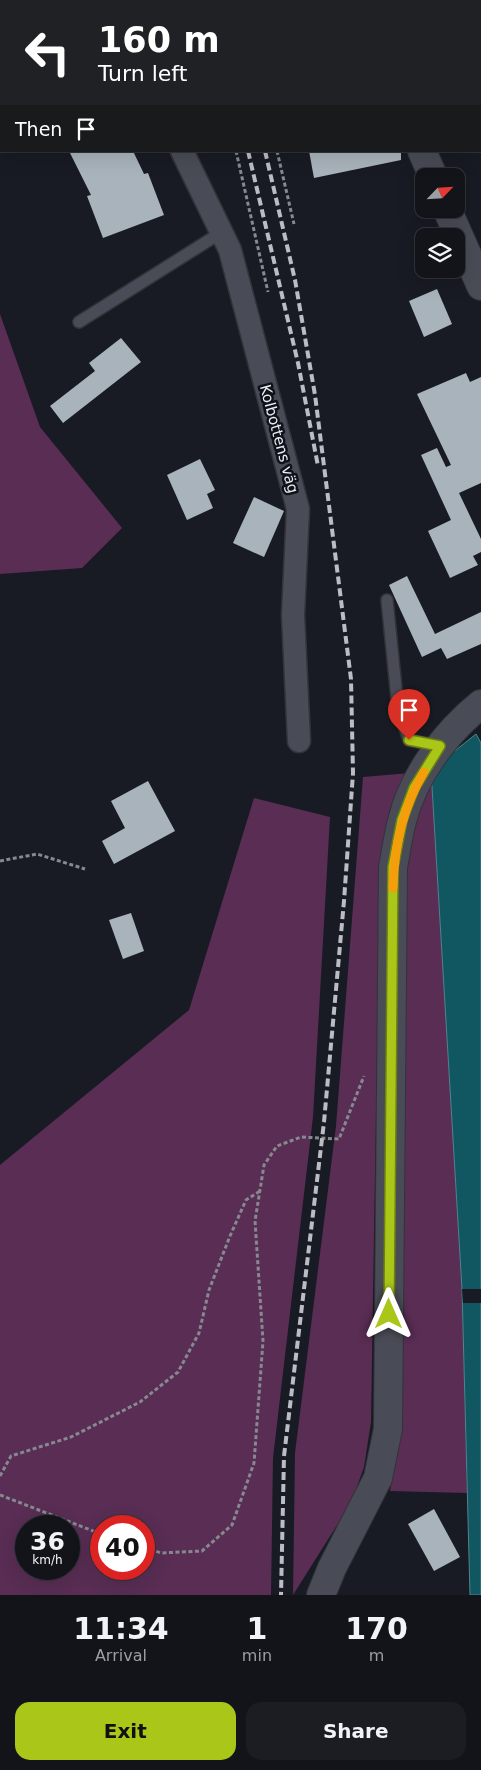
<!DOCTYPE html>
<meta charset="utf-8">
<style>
body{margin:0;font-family:"DejaVu Sans",sans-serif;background:#1b1d23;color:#f1f3f6;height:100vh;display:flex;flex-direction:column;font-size:19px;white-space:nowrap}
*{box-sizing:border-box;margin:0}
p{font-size:16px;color:#9c9ea2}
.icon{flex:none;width:28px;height:28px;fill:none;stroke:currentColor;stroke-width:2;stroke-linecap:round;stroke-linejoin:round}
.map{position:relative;height:1595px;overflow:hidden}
.panel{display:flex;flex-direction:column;background:#12141a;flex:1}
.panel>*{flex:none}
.guide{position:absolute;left:0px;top:0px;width:481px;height:152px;box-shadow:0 5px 20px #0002,0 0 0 1px #313339;background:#202124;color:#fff;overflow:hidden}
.needle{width:32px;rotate:65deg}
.buttons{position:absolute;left:415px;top:168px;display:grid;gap:10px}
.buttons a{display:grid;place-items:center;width:50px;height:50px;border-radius:10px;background:#12141a;box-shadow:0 5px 20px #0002,0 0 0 1px #313339;font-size:25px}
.speed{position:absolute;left:15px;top:1515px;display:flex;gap:10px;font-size:25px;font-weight:700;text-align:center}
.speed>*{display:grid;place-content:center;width:65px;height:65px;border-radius:50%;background:#12141a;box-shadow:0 5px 20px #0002,0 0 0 1px #313339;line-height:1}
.speed small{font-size:12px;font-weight:400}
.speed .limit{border:8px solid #d22;background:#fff;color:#111}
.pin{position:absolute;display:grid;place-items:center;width:42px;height:42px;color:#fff;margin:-51px -21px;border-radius:50% 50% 50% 0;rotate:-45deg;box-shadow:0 0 5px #0007}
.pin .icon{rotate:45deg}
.me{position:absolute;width:55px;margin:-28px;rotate:0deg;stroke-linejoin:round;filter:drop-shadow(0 0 4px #0008)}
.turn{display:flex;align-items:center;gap:18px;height:105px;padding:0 15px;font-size:22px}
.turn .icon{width:65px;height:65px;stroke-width:2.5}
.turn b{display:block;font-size:35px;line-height:42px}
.then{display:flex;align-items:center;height:48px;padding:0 15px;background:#0003;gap:10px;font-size:19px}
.eta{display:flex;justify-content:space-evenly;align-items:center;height:85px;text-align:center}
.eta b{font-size:30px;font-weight:800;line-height:35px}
.button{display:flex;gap:10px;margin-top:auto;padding:10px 15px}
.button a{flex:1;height:58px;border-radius:15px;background:#aac719;color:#111;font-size:20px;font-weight:800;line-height:58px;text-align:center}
.button a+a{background:#1b1d23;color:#f1f3f6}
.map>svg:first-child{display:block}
.green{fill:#592d54;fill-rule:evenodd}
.water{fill:#105762;stroke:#52848e}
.pier{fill:#181b23}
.building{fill:#a9b3bb}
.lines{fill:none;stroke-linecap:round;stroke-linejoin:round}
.service-casing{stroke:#32343a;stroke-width:14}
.minor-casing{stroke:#32343a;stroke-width:25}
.tertiary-casing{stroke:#32343a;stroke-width:30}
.path{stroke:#868990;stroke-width:3;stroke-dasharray:4 2.5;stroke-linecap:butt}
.service{stroke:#494c56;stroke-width:11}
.minor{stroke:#494c56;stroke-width:22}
.tertiary{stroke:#494c56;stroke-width:28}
.rail{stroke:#bbbdc4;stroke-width:4;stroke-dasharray:8 4;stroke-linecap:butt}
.route-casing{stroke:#6e8110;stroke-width:12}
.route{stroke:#aac719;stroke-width:9}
.slow{stroke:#f59e0b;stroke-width:9}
.labels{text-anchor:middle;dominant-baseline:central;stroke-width:5;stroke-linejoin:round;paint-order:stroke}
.street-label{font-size:15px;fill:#ebedf3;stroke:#0f1219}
</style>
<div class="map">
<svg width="481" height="1595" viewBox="0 0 481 1595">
<rect width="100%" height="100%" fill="#181b23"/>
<g class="green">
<polygon points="0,314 40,427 122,528 82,568 0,574"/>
<polygon points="431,770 462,1289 467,1493 390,1491 400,1429 402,876 417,810"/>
<polygon points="410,773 390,809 380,865 371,1422 364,1467 351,1503 293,1595 295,1453 336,1126 363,777"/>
<path d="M254 798 330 817 313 1117 273 1458 271 1595H0V1165L189 1010ZM26 1526H69V1569H26ZM101 1526H144V1569H101Z"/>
</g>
<polygon class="water" points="476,734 481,743 481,1595 470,1595 462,1289 431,770"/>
<polygon class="pier" points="462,1289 481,1289 481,1303 463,1303"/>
<g class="building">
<polygon points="69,151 133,151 144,174 148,173 164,215 103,238 87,196 91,195"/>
<polygon points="309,151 401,151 401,160 314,178"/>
<polygon points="437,289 452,324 424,337 409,301"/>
<polygon points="121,338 141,362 63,423 50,406 95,371 89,363"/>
<polygon points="466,373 470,382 481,377 481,483 459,493 481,539 481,552 473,556 478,565 450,578 428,531 451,520 421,455 437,448 446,467 451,465 417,394"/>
<polygon points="200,459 215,490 207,494 213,508 187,520 167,475"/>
<polygon points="254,497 284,511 264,557 233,543"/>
<polygon points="407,576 435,634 481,612 481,644 447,659 441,648 422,657 389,585"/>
<polygon points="148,781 175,831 114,864 102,841 125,828 111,801"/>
<polygon points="131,913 144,951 123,959 109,920"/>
<polygon points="434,1509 460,1557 434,1571 408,1524"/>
</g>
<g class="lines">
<defs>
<g id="service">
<polyline points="79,322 222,232"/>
<polyline points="387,600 398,708 409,740 438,746"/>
</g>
<g id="minor">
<polyline points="112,0 113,1"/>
<polyline points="480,51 481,51"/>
<polyline points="182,151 230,250 298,509 293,615 299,741"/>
</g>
<g id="tertiary">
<polyline points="350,0 351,1"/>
<polyline points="422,151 433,176"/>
<polyline points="447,209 481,286"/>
<path d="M321 1595 332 1568 378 1478 388 1429 393 867C396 852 398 836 402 821 413 776 445 733 481 704"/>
</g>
</defs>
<use href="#service" class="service-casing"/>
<use href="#minor" class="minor-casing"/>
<use href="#tertiary" class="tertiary-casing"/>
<g class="path">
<polyline points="202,0 202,1"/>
<polyline points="242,0 243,1"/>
<polyline points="236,151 268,292"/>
<polyline points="277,151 294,224"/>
<polyline points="0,861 37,854 85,869"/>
<polyline points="0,1476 11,1456 71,1437 140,1402 178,1372 199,1333 209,1290 230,1236 246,1200 260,1191"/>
<polyline points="0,1495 101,1534"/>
<polyline points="144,1547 161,1553 202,1551 232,1525 254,1463 263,1341 255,1221 264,1165 277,1146 301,1137 339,1139 364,1076"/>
</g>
<use href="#service" class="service"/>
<use href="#minor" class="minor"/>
<use href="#tertiary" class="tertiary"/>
<g class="rail">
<polyline points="213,0 213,1"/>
<polyline points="230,0 231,1"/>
<polyline points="248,151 298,363 318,466"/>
<polyline points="265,151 295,280 315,395 351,679 353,773 344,901 324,1122 284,1456 281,1595"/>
</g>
</g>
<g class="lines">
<defs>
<polyline id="route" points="389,1314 393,867 402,820 414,788 440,746 409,740"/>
</defs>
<use href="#route" class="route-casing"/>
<use href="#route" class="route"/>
<path class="slow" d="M393 888C394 848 403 807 424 772"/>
</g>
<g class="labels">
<g class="street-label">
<text transform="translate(279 439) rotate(75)">Kolbottens väg</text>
</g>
</g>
</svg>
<div class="buttons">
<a><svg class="needle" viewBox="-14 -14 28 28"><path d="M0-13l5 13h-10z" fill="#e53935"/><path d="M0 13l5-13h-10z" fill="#9c9ea2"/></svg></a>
<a><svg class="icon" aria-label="layers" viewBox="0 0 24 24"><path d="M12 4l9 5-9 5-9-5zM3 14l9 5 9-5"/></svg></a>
</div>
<div class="speed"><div>36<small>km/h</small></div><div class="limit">40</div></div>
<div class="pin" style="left:409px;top:740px;background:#d93025"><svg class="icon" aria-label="arrive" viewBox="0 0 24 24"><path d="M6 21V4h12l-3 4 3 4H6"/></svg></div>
<svg class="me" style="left:389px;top:1314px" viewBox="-20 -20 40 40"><path d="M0-17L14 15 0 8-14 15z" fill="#aac719" stroke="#fff" stroke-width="4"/></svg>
<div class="guide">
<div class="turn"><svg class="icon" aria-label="left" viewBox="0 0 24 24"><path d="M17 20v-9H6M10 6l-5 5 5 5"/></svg><div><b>160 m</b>Turn left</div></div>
<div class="then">Then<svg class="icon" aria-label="arrive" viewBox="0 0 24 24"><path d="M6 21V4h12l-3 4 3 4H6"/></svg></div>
</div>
</div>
<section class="panel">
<div class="eta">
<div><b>11:34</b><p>Arrival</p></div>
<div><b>1</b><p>min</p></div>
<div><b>170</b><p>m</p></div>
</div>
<div class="button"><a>Exit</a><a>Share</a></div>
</section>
